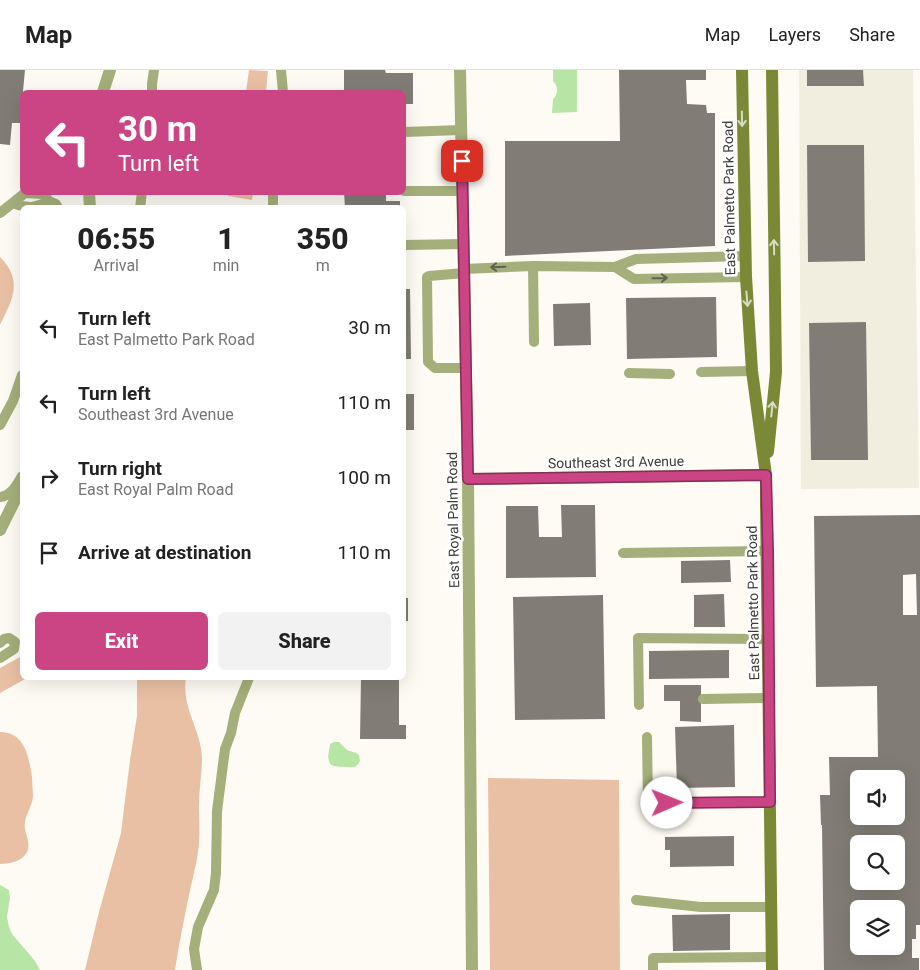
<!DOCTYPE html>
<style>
body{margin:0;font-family:Roboto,sans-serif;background:#f2f2f2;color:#222;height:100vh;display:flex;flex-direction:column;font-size:19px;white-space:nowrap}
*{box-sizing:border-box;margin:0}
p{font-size:16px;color:#767676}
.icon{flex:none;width:28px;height:28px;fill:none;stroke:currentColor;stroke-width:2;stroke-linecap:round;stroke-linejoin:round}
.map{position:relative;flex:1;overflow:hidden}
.panel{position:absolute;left:20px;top:135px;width:386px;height:475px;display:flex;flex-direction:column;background:#fff;border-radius:8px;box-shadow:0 5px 20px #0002}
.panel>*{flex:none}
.top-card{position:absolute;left:20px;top:20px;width:386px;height:105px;border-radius:8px;box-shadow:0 5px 20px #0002;background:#cb4585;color:#fff;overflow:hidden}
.controls{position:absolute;left:850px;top:700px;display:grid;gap:10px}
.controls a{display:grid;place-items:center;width:55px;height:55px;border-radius:8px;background:#fff;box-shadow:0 5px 20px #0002;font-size:25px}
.pin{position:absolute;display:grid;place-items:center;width:42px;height:42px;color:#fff;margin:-21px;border-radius:10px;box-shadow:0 2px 8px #0006}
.me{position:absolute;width:55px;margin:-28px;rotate:89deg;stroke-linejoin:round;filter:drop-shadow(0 0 4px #0008)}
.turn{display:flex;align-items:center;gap:18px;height:105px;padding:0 15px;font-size:22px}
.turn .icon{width:65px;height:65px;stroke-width:2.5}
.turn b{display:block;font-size:35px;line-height:42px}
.eta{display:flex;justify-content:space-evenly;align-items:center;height:85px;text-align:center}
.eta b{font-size:30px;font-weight:800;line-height:35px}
.action{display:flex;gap:10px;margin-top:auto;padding:10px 15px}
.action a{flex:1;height:58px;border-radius:8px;background:#cb4585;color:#fff;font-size:20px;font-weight:800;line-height:58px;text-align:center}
.action a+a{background:#f2f2f2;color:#222}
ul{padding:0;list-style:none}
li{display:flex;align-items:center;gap:15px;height:75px;padding:0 15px}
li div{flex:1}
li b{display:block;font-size:19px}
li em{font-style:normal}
header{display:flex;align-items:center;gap:30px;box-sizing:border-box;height:70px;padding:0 25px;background:#fff;border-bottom:1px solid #e0e0e0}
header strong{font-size:24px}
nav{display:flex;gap:28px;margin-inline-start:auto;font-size:18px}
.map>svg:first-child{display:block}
.built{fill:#f2eedf}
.green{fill:#eac0a4}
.water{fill:#b6e5a6}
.building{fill:#817d76;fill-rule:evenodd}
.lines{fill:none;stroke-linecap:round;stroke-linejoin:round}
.lane{stroke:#a4af7b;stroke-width:10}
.street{stroke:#a4af7b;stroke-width:12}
.secondary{stroke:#7b8937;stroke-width:12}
.oneway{stroke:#d7dcc3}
.oneway2{stroke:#60644f}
.route-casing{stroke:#842d56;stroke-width:12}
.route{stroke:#cb4585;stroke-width:9}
.labels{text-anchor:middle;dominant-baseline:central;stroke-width:5;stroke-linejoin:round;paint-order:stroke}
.street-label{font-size:14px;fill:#3b3b38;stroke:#fff}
</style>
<header>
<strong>Map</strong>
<nav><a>Map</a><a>Layers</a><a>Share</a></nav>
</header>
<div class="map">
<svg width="920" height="900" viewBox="0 0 920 900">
<rect width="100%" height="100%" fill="#fdfbf3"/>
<polygon class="built" points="799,0 913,0 919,418 801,419"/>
<g class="green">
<polygon points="249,0 268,1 266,22 246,22"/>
<polygon points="229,123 229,122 253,123 252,130 228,126"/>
<path d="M0 187C24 211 12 230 0 255Z"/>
<polygon points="22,586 22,608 27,608 0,623 0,598"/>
<path d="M137 609V608H186C181 638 202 661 202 689 202 704 199 719 199 735 199 747 200 760 199 773 198 789 193 806 190 821 184 848 179 874 175 900H85L99 842 121 763 130 690 137 646Z"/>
<path d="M0 662C25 662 29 687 32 707 32 714 33 720 33 727 32 736 26 744 25 752 23 763 32 771 27 782 23 791 9 794 0 794Z"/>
<polygon points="488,708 619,710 620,900 490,900"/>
</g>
<g class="water">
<path d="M553 0H577V42L552 43 553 29C559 24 558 16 553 11Z"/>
<path d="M334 672H339L347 680 356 683 359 685 360 691C355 699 354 697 346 697 339 696 336 698 330 694L328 687 330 674Z"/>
<polygon points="0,815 9,820 10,828 7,847 9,857 12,864 35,891 40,900 0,900"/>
</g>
<g class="building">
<polygon points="0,0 25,0 20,53 12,53 10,75 0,74"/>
<polygon points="344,0 385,0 386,3 413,3 413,34 404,34 404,22 344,22"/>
<polygon points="619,0 706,0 706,10 686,10 687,34 706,35 707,43 715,43 715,176 505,186 505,71 620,71"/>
<polygon points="807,0 863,0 864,16 807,16"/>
<polygon points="807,75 864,75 865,191 808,192"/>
<polygon points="344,122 386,122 386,131 400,131 400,138 345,138"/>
<polygon points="404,219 410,219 411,289 404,289"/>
<polygon points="716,227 717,287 627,289 626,228"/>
<polygon points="590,233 591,275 554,276 553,234"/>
<polygon points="866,252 868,390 811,390 809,253"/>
<rect x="404" y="324" width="10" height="36"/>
<polygon points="561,435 595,435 596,507 506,508 506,436 538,436 539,467 562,467"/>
<path d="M920 445V855H916V869H912V888H919V900H824L822 755H821L820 725H830L829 687H878L877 616 816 617 814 446ZM916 504 917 545H903V505ZM859 709H896V746H859ZM859 774H896V811H859ZM859 839H896V876H859Z"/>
<polygon points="730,490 731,512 681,513 681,491"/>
<polygon points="724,524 725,557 694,557 694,525"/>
<polygon points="603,525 605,649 515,650 513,527"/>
<rect x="404" y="528" width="4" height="23"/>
<polygon points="729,580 729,608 649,609 649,581"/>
<polygon points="361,608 399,608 399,655 406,655 406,669 360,669"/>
<polygon points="664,615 701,615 701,652 680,651 680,631 664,631"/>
<polygon points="734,655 735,717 677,718 675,657"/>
<polygon points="734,766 734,796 670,797 670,780 665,780 665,767"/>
<polygon points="730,844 730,880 673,881 672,845"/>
</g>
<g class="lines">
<g class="lane">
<polyline points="281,0 283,22"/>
<polyline points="152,22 152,14 154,0"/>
<polyline points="404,62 461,60"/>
<polyline points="404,121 462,121"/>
<polyline points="49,131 56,134 58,138"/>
<polyline points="140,138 142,122"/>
<polyline points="273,138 273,122"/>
<path d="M0 143 25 123 43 124 49 131C35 138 28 139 13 133"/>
<polyline points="404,175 463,174"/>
<polyline points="533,196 534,272"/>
<polyline points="615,197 634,209 746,207"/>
<polyline points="464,199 533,196 615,197 636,189 745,186"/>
<polyline points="464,203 429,206 427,207 428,292 435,298 466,298"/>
<polyline points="701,302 752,301"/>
<polyline points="629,303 670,304"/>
<polyline points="0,355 13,331 22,305"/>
<path d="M0 427C11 426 17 415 22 406"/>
<polyline points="623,483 768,481"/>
<polyline points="0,573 4,569 9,568 15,572 14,579 0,588"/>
<polyline points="703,629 769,628"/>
<polyline points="639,635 638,568 768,569"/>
<polyline points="647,667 648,733 770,732"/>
<polyline points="636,830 701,837 771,837"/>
<polyline points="197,900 194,879 198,857 214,820 216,803 217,741 225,679 231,663 235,643 249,608"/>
<polyline points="653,900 653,888 772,887"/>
</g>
<g class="street">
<polyline points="460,0 468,409 472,900"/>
<polyline points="103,22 110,0"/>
<polyline points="89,122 90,138"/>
<polyline points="468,409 766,405"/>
<polyline points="0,460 22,416"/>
</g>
<g class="secondary">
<polyline points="742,0 746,207 752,301 766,405 766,434 772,900"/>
<polyline points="768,382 776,302 772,0"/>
</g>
</g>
<defs><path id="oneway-shaft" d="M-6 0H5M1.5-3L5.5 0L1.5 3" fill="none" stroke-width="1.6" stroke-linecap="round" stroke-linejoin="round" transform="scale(1.25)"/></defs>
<g class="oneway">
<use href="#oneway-shaft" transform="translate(742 49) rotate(89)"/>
<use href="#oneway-shaft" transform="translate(774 177) rotate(-91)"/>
<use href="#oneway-shaft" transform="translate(747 229) rotate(85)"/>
<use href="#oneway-shaft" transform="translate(772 339) rotate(-84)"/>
</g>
<g class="oneway2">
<use href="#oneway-shaft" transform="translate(498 197) rotate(178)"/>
<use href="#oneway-shaft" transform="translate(660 208) rotate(-1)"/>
</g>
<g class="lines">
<defs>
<polyline id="route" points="462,91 468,409 766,405 768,481 770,732 667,733"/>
</defs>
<use href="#route" class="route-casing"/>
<use href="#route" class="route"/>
</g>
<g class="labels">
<g class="street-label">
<text transform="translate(729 128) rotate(-91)">East Palmetto Park Road</text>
<text transform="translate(616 392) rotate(-1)">Southeast 3rd Avenue</text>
<text transform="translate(453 450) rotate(-91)">East Royal Palm Road</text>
<text transform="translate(753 533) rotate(-91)">East Palmetto Park Road</text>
</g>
</g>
</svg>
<div class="controls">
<a><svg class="icon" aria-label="sound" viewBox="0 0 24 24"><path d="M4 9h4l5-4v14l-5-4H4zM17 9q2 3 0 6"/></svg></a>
<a><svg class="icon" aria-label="search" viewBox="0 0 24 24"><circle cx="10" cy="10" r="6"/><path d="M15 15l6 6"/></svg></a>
<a><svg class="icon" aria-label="layers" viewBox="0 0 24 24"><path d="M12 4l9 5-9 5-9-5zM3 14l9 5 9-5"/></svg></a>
</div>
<div class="pin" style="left:462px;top:91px;background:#d93025"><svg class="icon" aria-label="arrive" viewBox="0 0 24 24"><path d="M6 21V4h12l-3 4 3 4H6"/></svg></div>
<svg class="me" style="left:667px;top:733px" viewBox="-20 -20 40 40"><circle r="19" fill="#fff"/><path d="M0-13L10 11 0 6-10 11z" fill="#cb4585"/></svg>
<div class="top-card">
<div class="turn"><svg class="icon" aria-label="left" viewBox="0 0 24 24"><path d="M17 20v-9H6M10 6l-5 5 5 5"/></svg><div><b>30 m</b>Turn left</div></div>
</div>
<section class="panel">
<div class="eta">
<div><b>06:55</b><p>Arrival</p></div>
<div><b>1</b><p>min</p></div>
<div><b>350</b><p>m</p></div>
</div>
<ul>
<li><svg class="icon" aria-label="left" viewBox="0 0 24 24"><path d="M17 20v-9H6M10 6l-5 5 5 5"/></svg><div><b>Turn left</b><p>East Palmetto Park Road</p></div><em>30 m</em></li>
<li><svg class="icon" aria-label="left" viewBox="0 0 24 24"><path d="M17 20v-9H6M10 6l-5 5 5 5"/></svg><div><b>Turn left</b><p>Southeast 3rd Avenue</p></div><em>110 m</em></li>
<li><svg class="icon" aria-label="right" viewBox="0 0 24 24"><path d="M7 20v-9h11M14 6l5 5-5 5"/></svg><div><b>Turn right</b><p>East Royal Palm Road</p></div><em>100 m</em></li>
<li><svg class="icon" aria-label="arrive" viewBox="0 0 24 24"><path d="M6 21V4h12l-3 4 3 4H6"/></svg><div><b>Arrive at destination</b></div><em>110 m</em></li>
</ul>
<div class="action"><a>Exit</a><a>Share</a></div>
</section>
</div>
